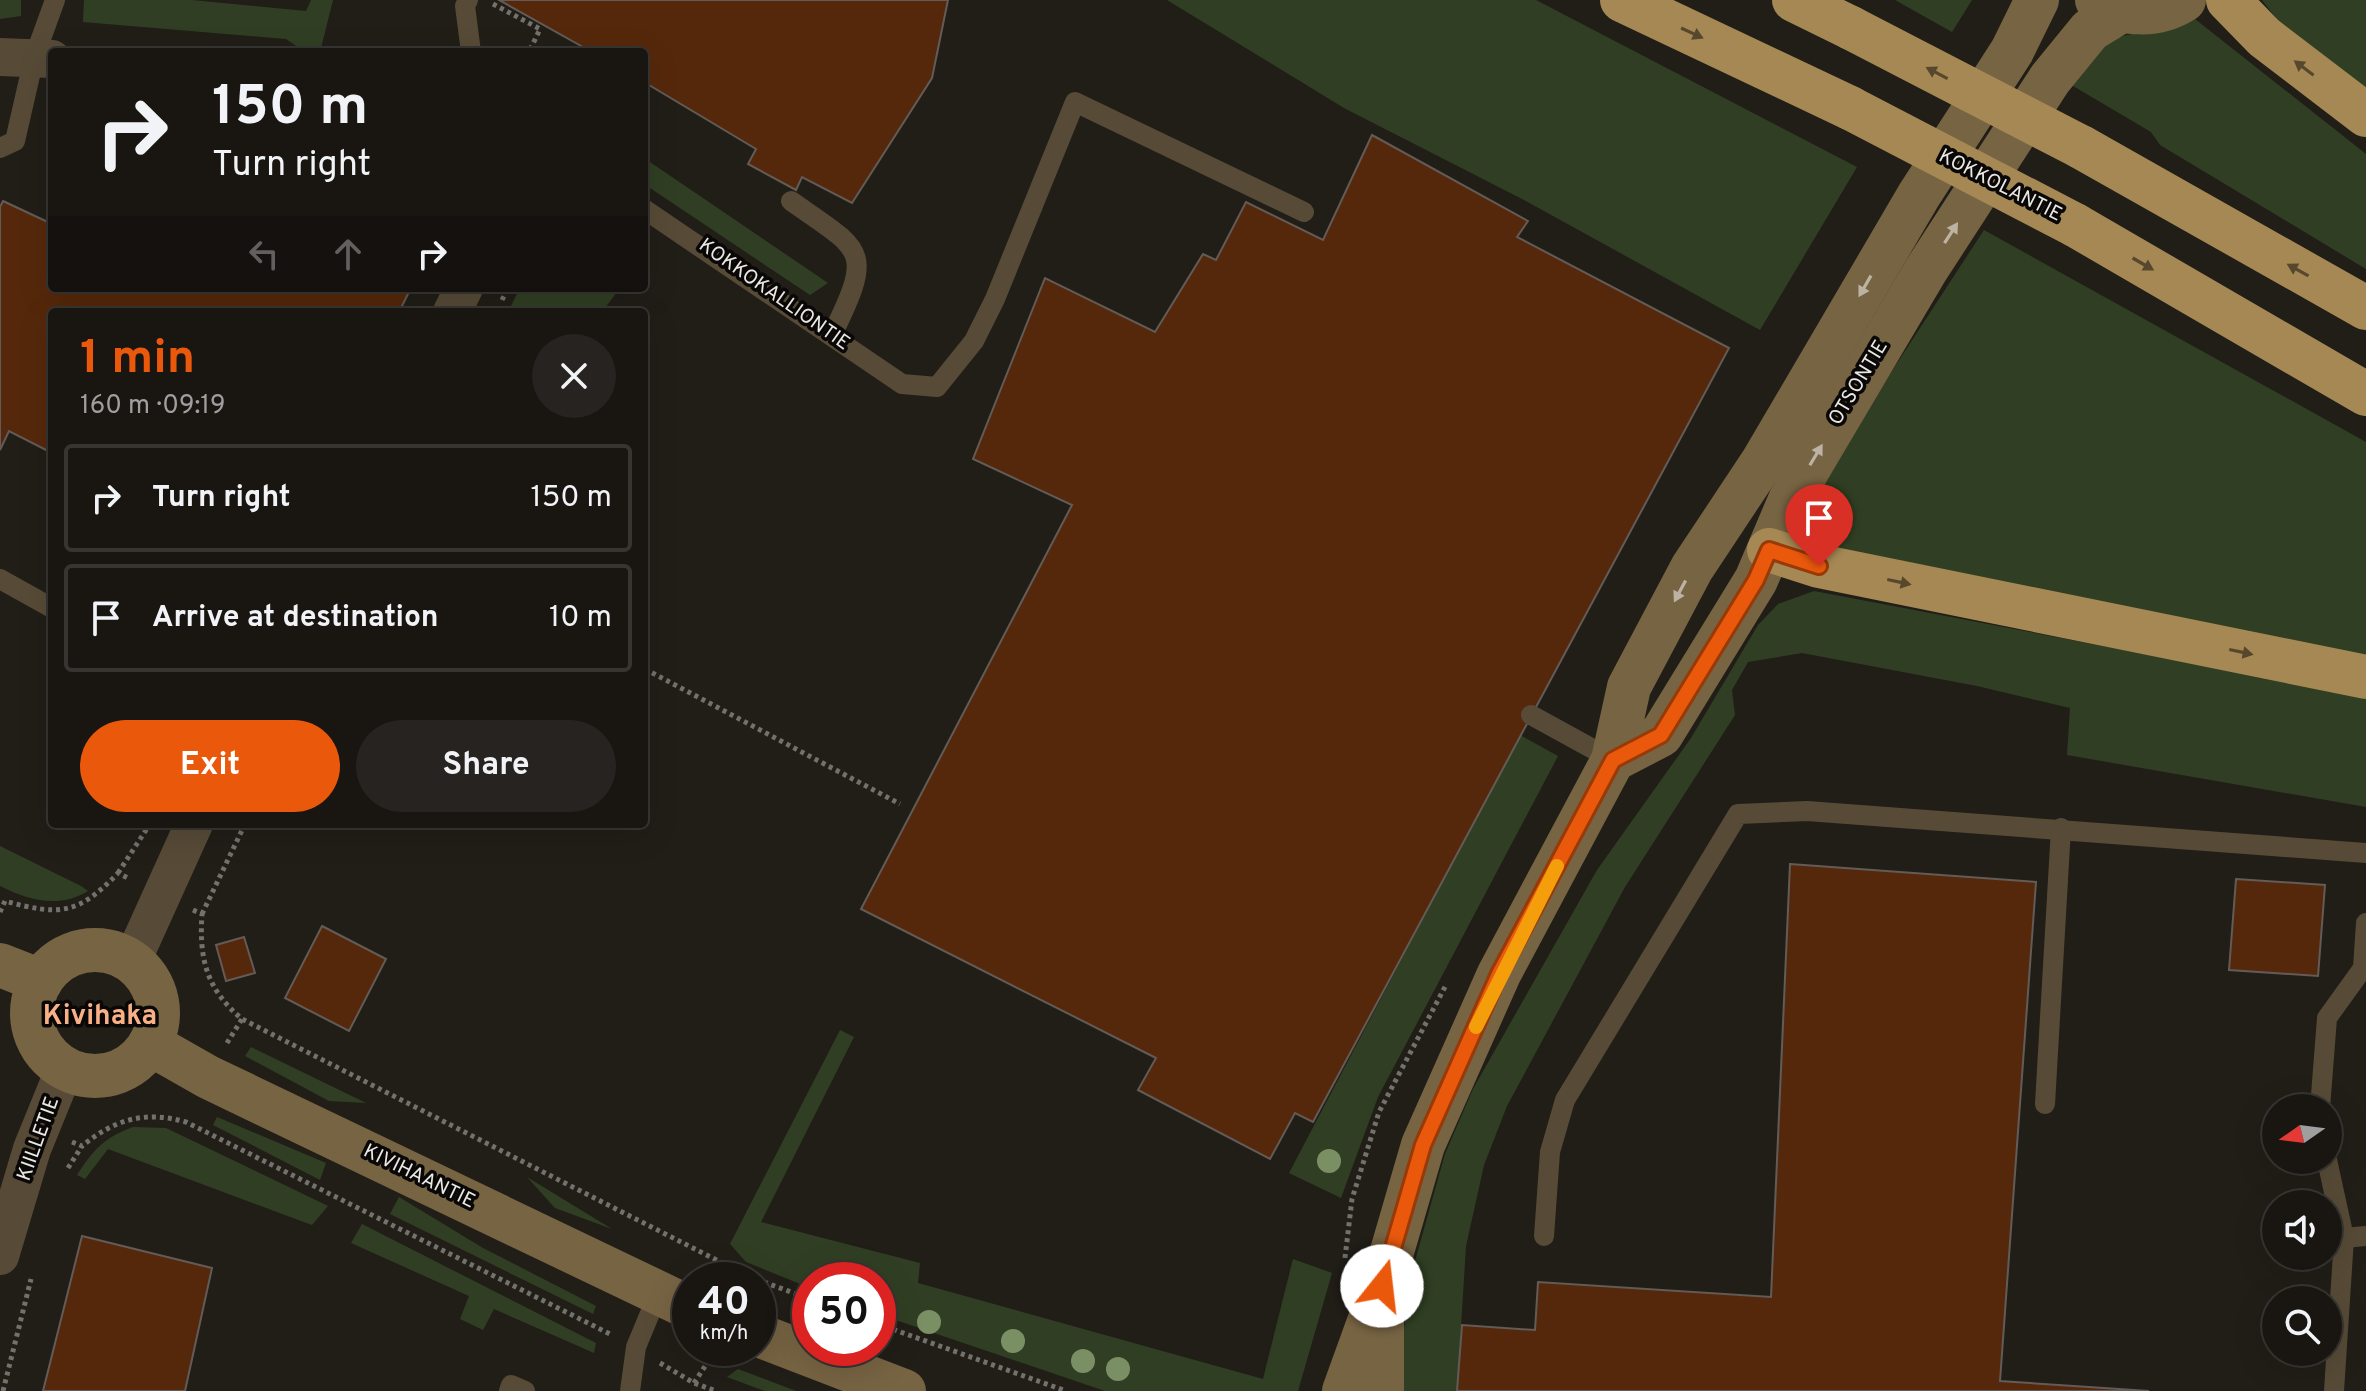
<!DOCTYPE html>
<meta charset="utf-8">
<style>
body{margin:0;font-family:Overpass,sans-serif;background:#262320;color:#f1f3f6;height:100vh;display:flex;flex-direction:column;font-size:30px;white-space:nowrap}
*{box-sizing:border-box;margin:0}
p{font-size:26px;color:#9f9f9f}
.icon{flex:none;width:44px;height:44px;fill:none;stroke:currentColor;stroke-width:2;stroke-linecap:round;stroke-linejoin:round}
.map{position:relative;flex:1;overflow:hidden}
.side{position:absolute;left:48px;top:308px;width:600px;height:520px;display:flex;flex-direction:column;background:#191612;border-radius:8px;box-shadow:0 8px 32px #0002,0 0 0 2px #373532}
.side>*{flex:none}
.guide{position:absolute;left:48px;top:48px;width:600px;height:244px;border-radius:8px;box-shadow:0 8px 32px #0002,0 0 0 2px #373532;background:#191612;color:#f1f3f6;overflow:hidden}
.needle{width:52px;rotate:256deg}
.tools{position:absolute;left:2262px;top:1094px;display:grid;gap:16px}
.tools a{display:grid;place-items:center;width:80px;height:80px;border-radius:50%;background:#191612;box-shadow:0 8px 32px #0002,0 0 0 2px #373532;font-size:40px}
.speed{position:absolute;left:672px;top:1262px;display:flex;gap:16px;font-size:40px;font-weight:700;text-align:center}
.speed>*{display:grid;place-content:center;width:104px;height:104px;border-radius:50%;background:#191612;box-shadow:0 8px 32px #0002,0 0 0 2px #373532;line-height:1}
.speed small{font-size:20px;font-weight:400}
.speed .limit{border:12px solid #d22;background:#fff;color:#111}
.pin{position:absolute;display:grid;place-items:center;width:68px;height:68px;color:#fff;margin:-82px -34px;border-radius:50% 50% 50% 0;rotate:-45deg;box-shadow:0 0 8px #0007}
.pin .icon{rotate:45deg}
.me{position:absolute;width:88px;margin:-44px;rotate:16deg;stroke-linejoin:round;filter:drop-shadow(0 0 6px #0008)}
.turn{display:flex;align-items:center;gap:28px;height:168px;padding:0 32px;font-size:36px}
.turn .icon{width:104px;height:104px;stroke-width:2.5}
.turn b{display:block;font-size:56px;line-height:68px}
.lanes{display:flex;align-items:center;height:76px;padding:0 32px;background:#0003;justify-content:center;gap:40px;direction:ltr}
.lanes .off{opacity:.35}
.round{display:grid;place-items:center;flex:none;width:84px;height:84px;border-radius:42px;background:#262320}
.overview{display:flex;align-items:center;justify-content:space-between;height:136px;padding:0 32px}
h1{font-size:48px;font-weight:700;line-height:60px;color:#ea580c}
.primary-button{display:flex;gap:16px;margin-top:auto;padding:16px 32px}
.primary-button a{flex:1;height:92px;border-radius:48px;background:#ea580c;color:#fff;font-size:32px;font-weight:700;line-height:92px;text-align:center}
.primary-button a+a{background:#262320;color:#f1f3f6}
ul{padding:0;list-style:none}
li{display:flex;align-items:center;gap:24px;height:108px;margin:0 16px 12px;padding:0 16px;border:4px solid #373532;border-radius:8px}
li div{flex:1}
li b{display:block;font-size:30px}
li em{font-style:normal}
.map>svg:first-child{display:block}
.green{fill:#303f23}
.building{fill:#55280b;stroke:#635b57;stroke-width:2}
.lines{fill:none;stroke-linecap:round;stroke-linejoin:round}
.path{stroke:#73716c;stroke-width:5;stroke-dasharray:4 4;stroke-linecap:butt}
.lane{stroke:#574b37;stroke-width:20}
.street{stroke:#574b37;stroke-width:38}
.secondary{stroke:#776443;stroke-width:44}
.highway{stroke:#a58854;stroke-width:44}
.highway-bridge{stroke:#a58854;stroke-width:44}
.tree{fill:#7a9064}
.oneway{fill:#57482d}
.oneway2{fill:#bcb3a4}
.route-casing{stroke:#983908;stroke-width:20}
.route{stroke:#ea580c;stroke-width:14}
.slow{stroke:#f59e0b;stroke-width:14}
.labels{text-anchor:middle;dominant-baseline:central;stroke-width:7;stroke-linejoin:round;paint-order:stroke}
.street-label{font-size:20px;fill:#eae8e4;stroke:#090806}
.district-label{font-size:28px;font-weight:bold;fill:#f8b187;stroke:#090806}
</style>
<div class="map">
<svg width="2366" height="1391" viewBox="0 0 2366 1391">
<rect width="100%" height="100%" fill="#211e18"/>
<g class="green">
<polygon points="0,0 21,0 21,16 0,19"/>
<polygon points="84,0 192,0 306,11 311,0 333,0 320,52 305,52 286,39 83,22"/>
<polygon points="1167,0 1536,0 1857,167 1760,330 1524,200 1344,108"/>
<polygon points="1895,0 1972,0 1952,32"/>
<polygon points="2262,0 2366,0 2366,92 2279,22"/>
<path d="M2195 19 2366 154V269L2160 145 2151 132 2068 83C2078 71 2089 52 2103 44 2132 27 2161 37 2195 19Z"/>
<polygon points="644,158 828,283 810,295 644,184"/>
<polygon points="1984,230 2366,442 2366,658 1824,547 1802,534 1794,521"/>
<polygon points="520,288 620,288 602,312 508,312"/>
<polygon points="1814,591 2366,696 2366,807 2067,755 2070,708 1977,686 1802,653 1748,662 1732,690 1735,715 1625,887 1507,1106 1484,1165 1466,1246 1457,1391 1398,1391 1399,1357 1415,1261 1445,1154 1473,1089 1597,870 1691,738 1758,625 1778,604"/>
<polygon points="1520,735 1558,756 1378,1097 1341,1198 1289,1173"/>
<path d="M0 846 81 886 88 891C59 909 28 900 0 886Z"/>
<polygon points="840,1030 854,1037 761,1222 920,1263 918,1283 1263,1379 1293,1259 1332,1273 1298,1391 1105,1391 878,1314 878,1280 810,1280 810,1288 746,1262 730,1244"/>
<polygon points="251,1047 366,1103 329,1101 245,1056"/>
<polygon points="217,1117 326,1163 320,1180 213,1125"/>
<path d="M133 1127 166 1128 328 1206 312 1225 108 1149 85 1179 77 1175C93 1150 105 1137 133 1127Z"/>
<polygon points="527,1177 612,1229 555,1208"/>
<polygon points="399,1197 483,1248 596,1306 593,1314 390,1214"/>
<polygon points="362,1224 596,1343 594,1353 494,1309 483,1330 460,1319 469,1296 351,1243"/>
<polygon points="738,1369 796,1391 765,1391 727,1377"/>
</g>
<g class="building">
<polygon points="499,0 948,0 932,78 852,203 802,177 796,190 748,164 756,149 644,82 644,52 592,52"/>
<polygon points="1372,135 1528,221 1517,237 1729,348 1313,1122 1295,1113 1270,1159 1138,1090 1156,1058 861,909 1072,505 973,459 1045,278 1155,332 1203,254 1216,260 1246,202 1323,240"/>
<polygon points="3,201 52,224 52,288 411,288 399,312 52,312 52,453 9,431 0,450 0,207"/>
<polygon points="1790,864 2036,882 2000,1381 2149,1391 1457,1391 1462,1325 1535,1330 1538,1282 1771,1297"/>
<polygon points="2236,879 2325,885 2318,976 2229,970"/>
<polygon points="322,926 386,959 349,1031 285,998"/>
<polygon points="244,937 255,973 226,981 216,945"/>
<polygon points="82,1236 212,1268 185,1391 43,1391"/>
</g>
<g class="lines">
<g class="path">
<polyline points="493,4 540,29 529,52"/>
<polyline points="502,300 508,288"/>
<polyline points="645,669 900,804"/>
<polyline points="118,873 148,827"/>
<path d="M193 910 202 914C199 958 206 989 242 1019L750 1277 810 1299"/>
<path d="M0 912 5 901C59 916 78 915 118 873L130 879"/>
<polyline points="202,914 245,824"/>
<polyline points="227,1043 242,1019"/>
<path d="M72 1142 82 1146C114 1120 144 1110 186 1122L610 1334"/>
<polyline points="68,1168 82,1146"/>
<polyline points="1345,1258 1352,1199 1379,1112 1446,985"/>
<polyline points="878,1324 1066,1391"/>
<polyline points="660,1363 694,1383 716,1391"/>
<polyline points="694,1383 717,1348"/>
<polyline points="3,1391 31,1279"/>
</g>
<g class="lane">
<polyline points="468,0 465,6 471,52"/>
<polyline points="0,148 15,141 34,58 55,0"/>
<path d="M791 201C864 252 874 249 832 335"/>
<polyline points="644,209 902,384 937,387 974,341 995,299 1075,102 1304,212"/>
<polyline points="0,579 52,608"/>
<polyline points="1531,715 1613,760"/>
<polyline points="2045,1104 2061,828"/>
<polyline points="2320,1108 2327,1018 2363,968 2366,923"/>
<polyline points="2327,1160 2344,1238 2334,1391"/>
<polyline points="1544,1236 1550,1152 1565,1100 1738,814 1807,811 2366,853"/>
<polyline points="2344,1238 2366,1236"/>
<polyline points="509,1391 511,1385 525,1391"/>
<polyline points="630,1391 636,1347 658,1294"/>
</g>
<g class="street">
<polyline points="0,57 52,59"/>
<polyline points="452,312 464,288"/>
<polyline points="132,961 194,824"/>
<polyline points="0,1256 32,1149 65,1068"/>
</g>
<g class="secondary">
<path d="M2097 0C2124 16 2158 17 2184 0"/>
<polyline points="1613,760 1661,735 1756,580 1790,500 1926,270 2050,79 2090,30 2121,11"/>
<circle cx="95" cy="1013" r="63"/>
<polyline points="0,965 41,981"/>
<polyline points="150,1044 208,1077 690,1308"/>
<polyline points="1382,1317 1382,1391"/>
<polyline points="758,1335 904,1391"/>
<polyline points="1344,1391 1382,1286 1423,1145 1499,974 1613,760 1629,687 1692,568 1763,461 1919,195 2012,51 2037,0"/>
</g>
<g class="highway">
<polyline points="1622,0 1850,108"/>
<polyline points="1794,0 1851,28"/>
<polyline points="2228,0 2264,37 2366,115"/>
<polyline points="2081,147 2366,308"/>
<polyline points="2075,225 2366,394"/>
<polyline points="1769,550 1819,566 2366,677"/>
</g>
<g class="highway-bridge">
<polyline points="1851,28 2081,147"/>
<polyline points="1850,108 2075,225"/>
</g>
</g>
<g class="tree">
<circle cx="1329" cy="1161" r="12"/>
<circle cx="929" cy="1322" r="12"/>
<circle cx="1013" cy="1341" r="12"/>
<circle cx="1083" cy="1361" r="12"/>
<circle cx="1118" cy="1369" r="12"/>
</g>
<defs><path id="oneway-solid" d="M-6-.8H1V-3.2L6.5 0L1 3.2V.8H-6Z" transform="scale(2)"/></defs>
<g class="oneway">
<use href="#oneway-solid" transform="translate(1692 33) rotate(25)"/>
<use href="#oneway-solid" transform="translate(2304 68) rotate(-143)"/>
<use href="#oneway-solid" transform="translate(1937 73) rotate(-152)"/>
<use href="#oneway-solid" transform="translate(2143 264) rotate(30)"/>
<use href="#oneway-solid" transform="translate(2298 270) rotate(-151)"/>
<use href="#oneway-solid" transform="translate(1899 582) rotate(12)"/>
<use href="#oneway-solid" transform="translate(2241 652) rotate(12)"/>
</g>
<g class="oneway2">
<use href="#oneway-solid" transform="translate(1951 233) rotate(-57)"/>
<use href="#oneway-solid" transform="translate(1865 286) rotate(120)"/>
<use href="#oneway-solid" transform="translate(1816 455) rotate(-59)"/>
<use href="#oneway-solid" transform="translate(1680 591) rotate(118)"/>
</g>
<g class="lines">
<defs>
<polyline id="route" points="1382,1286 1423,1145 1499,974 1613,760 1661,735 1756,580 1769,550 1819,566"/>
</defs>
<use href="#route" class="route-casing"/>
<use href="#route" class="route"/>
<polyline class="slow" points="1476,1027 1557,866"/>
</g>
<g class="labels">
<g class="street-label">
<text transform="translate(2000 186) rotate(27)">KOKKOLANTIE</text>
<text transform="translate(774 295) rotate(35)">KOKKOKALLIONTIE</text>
<text transform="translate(1859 383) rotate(-59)">OTSONTIE</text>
<text transform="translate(39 1139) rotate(-70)">KIILLETIE</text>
<text transform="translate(419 1177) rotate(26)">KIVIHAANTIE</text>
</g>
<g class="district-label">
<text x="100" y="1017">Kivihaka</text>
</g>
</g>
</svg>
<div class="tools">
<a><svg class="needle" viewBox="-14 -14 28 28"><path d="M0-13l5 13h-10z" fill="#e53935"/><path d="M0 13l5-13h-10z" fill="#9f9f9f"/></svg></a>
<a><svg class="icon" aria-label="sound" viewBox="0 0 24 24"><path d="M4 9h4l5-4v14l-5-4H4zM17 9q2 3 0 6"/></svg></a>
<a><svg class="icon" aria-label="search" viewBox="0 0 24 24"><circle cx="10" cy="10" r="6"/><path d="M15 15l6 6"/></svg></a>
</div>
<div class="speed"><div>40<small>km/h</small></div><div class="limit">50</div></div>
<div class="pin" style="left:1819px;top:566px;background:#d93025"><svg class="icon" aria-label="arrive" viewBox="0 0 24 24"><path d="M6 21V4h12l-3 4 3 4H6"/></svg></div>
<svg class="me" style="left:1382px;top:1286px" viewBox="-20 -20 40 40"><circle r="19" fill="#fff"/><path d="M0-13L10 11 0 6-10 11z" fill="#ea580c"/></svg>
<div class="guide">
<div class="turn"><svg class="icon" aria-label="right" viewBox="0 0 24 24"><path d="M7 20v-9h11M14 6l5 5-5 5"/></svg><div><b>150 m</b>Turn right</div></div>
<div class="lanes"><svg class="icon off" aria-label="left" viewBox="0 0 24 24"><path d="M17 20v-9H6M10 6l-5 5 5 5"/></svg><svg class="icon off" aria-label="ahead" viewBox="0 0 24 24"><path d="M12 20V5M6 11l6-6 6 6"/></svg><svg class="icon" aria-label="right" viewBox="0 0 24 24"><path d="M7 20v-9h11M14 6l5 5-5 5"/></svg></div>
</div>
<section class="side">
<div class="overview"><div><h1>1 min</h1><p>160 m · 09:19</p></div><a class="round"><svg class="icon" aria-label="close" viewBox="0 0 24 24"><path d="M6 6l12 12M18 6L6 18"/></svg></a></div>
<ul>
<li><svg class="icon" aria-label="right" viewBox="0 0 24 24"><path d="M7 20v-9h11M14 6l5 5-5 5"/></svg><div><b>Turn right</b></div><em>150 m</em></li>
<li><svg class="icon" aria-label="arrive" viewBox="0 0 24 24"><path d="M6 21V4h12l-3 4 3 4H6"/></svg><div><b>Arrive at destination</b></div><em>10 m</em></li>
</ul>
<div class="primary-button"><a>Exit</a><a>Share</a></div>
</section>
</div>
